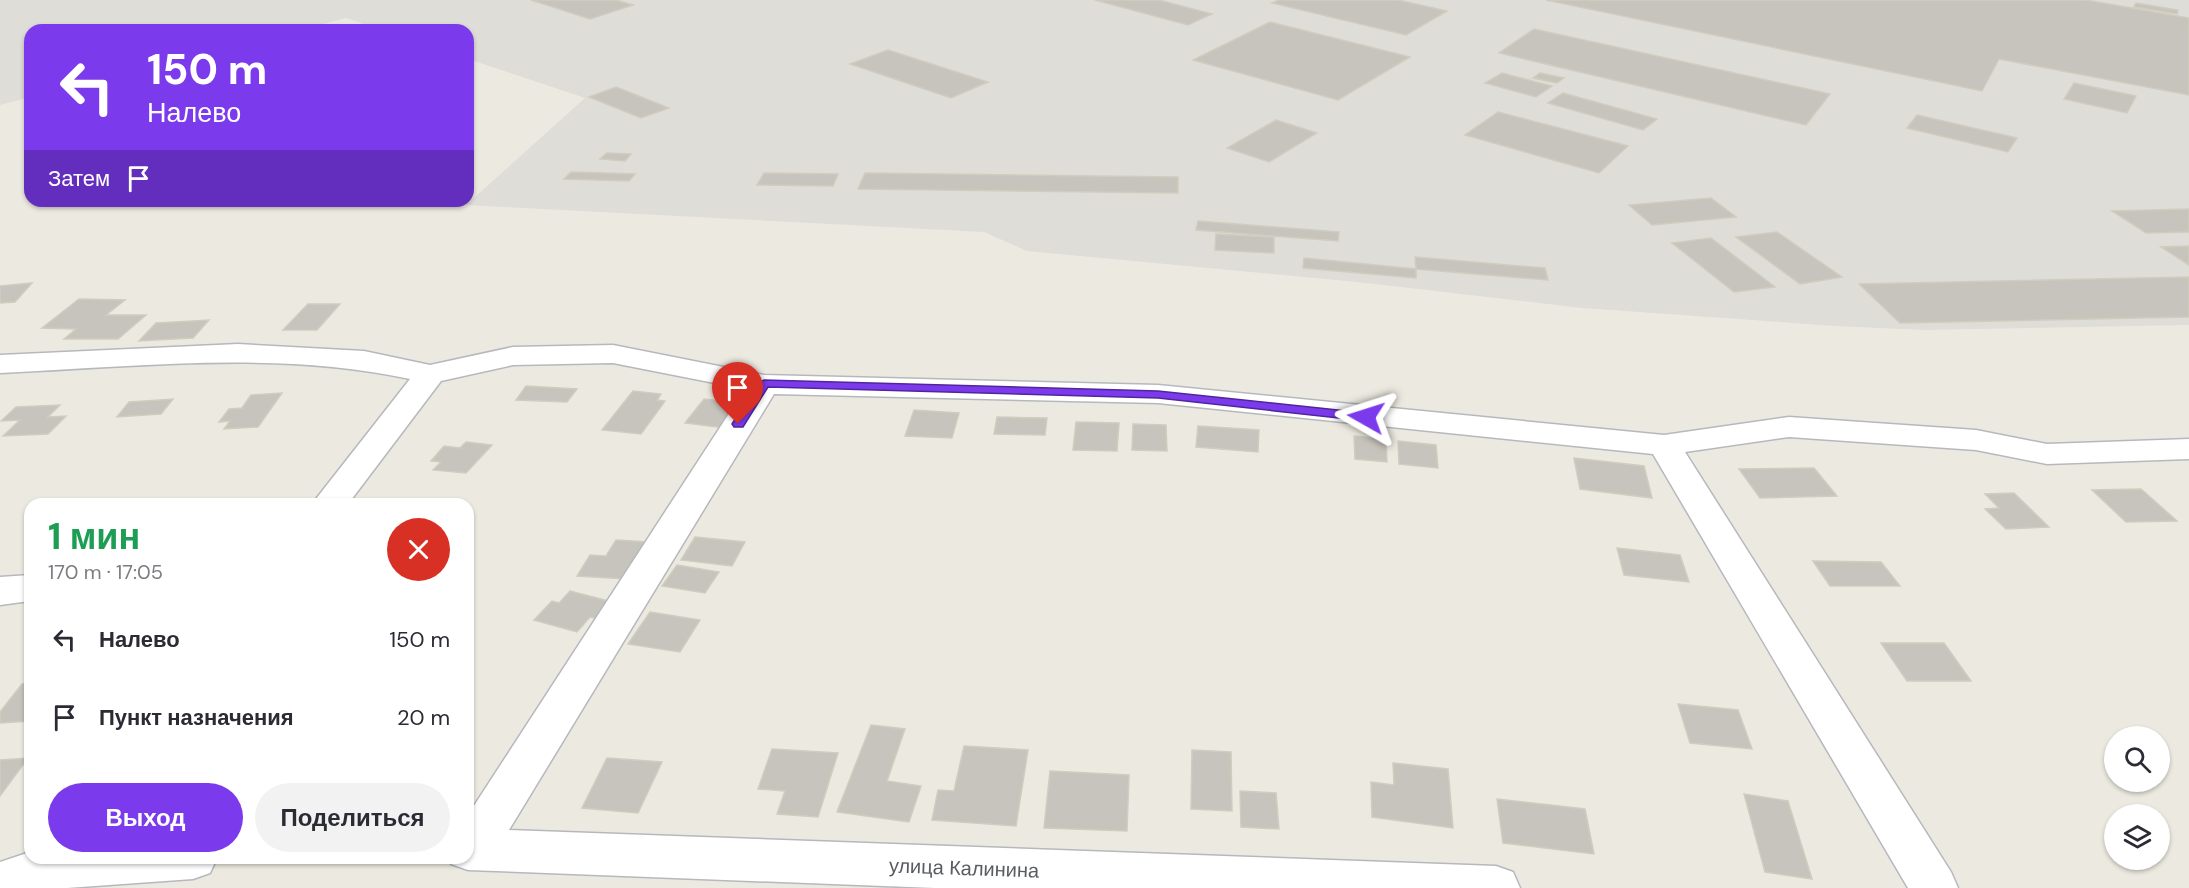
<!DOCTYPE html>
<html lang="ru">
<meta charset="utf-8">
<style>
body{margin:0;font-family:"DM Sans",sans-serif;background:#f2f2f3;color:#2b2b33;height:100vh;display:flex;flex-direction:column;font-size:22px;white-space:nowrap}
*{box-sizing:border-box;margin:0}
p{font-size:20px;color:#7c7c81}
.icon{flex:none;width:33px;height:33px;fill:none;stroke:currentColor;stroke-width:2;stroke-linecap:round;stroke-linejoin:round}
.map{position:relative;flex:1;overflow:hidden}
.sheet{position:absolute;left:24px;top:498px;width:450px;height:366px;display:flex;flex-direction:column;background:#fff;border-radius:18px;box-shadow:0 2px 4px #0004}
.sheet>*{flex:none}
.top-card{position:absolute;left:24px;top:24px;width:450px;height:183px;border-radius:18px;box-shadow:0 2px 4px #0004;background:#7c3aed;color:#fff;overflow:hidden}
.tools{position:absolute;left:2104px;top:726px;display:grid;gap:12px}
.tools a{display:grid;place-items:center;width:66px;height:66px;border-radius:50%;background:#fff;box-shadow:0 2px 4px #0004;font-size:30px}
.pin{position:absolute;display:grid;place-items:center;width:51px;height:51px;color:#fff;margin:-62px -26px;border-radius:50% 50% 50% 0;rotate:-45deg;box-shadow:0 0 6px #0007}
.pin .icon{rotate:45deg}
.me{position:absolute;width:66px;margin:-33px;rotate:276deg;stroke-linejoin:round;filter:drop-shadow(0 0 4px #0008)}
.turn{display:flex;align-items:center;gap:21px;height:126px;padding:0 24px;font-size:27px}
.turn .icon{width:78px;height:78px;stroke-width:2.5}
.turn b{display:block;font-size:42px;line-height:51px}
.then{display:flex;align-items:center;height:57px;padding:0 24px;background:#0003;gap:12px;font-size:22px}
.round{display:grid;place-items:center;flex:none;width:63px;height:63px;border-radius:32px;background:#f2f2f3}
.summary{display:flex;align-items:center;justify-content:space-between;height:102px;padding:0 24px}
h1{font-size:36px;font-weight:800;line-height:45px;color:#1e9e55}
.action{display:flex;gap:12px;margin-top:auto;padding:12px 24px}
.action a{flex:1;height:69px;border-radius:36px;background:#7c3aed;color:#fff;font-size:24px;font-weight:800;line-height:69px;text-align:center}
.action a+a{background:#f2f2f3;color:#2b2b33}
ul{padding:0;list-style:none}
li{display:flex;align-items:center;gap:18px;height:78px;padding:0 24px}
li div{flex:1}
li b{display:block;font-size:22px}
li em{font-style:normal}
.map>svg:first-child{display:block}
.industrial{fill:#dfddd8}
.building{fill:#c7c4bd;stroke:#d0ccbe;stroke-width:1.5}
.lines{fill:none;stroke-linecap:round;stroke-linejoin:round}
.street-casing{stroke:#b6b8bd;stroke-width:3}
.street{fill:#fff;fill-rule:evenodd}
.route{fill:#7c3aed;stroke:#51269a;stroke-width:1.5}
.labels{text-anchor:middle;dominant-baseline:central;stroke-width:4.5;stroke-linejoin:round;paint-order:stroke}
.near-street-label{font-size:20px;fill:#595c61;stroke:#fff}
</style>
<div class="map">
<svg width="2189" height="888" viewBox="0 0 2189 888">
<rect width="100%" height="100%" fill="#eceae0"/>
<polygon class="industrial" points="0,0 2189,0 2189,325 1924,330 1835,326 1582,308 1357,282 1027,251 984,232 466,205 585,98 468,59 468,30 383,30 346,18 299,30 30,30 30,97 0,105"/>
<g class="building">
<polygon points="531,0 616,0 633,5 590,19"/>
<polygon points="1095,0 1159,0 1212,14 1188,25"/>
<polygon points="1279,0 1398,0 1447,11 1406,35 1272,3"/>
<polygon points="1546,0 2086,0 2189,18 2189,95 1999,59 1982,91"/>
<polygon points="2136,3 2178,10 2177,14 2134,7"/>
<polygon points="1270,22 1410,57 1338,100 1193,60"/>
<polygon points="1534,29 1830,94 1806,125 1499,53"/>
<polygon points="888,50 988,82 951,98 850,64"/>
<polygon points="1502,73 1552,86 1536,97 1485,83"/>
<polygon points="1540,73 1564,78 1557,83 1533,78"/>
<polygon points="2074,83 2136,96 2127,113 2064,99"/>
<polygon points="616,87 669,108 641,118 589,97"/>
<polygon points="1563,93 1657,119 1643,130 1548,103"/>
<polygon points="1498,112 1628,146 1599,173 1465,135"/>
<polygon points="1917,115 2017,138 2008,152 1907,128"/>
<polygon points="1276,120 1317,133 1269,162 1227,148"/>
<polygon points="607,153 631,154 625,161 600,159"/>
<polygon points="571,172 635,174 629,181 564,179"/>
<polygon points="764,173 838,174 833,186 757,185"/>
<polygon points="865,173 1178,177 1178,193 858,189"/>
<polygon points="1711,198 1736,217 1652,225 1629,205"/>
<polygon points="2189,209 2189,232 2146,233 2112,211"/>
<polygon points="1198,221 1339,232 1338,241 1196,230"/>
<polygon points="1777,232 1842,277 1800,284 1736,237"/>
<polygon points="1216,234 1274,237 1274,253 1215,250"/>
<polygon points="1711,238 1775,287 1734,292 1672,243"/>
<polygon points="2189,246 2189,265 2161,247"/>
<polygon points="1415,257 1545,268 1548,280 1416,269"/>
<polygon points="1304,258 1416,269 1416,278 1303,268"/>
<polygon points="2189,277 2189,317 1900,323 1859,284"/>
<polygon points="32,283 15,302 0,303 0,286"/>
<polygon points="79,299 125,300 106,315 146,315 118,339 64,339 76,329 42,328"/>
<polygon points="308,304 340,304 317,330 283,330"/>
<polygon points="209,320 193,338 139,341 156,323"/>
<polygon points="526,386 577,389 567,402 516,400"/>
<polygon points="633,391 661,394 657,400 665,401 641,434 602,430"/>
<polygon points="282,393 258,427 224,429 230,421 219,422 229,409 242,408 251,395"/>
<polygon points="173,399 161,414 117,417 129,402"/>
<polygon points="704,399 743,403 725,428 685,423"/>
<polygon points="60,405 48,417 66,416 48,434 3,436 20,420 1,421 16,407"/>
<polygon points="914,410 959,413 952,438 905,436"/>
<polygon points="997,417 1047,418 1045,435 994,434"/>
<polygon points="1076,422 1119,423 1117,451 1073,450"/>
<polygon points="1133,424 1166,425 1167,451 1132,450"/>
<polygon points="1198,426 1259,430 1258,452 1196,447"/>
<polygon points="1354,436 1386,439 1387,462 1355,459"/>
<polygon points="1398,441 1436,445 1438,468 1399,464"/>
<polygon points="466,442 492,445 466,473 433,470 441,462 431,461 444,446 460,448"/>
<polygon points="1574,458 1644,466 1652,498 1580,489"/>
<polygon points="1814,468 1837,496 1760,498 1739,469"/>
<polygon points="2141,489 2177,521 2126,522 2092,490"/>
<polygon points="2014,493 2049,527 2006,529 1985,509 1999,508 1985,494"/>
<polygon points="695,537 745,542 732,566 681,560"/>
<polygon points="616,540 648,542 627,579 577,576 590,555 606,556"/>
<polygon points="1617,548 1680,555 1689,582 1624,575"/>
<polygon points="1813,561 1881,562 1900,586 1830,586"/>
<polygon points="677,565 719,572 705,593 662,586"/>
<polygon points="570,591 616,603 601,620 590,617 577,632 534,620 552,601 559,603"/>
<polygon points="650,612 700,620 680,652 628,644"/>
<polygon points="1881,643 1944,643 1971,681 1907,681"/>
<polygon points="30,683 30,721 0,723 0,712 22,684"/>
<polygon points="1678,704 1738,710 1752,749 1690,743"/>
<polygon points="871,725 905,729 887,781 921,786 909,822 837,812"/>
<polygon points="964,746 1028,750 1016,826 932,820 938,790 954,791"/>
<polygon points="772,749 838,753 818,817 777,814 785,791 758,789"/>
<polygon points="1192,750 1231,752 1232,811 1191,809"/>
<polygon points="28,758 0,796 0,760"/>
<polygon points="607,758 662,762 638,813 582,808"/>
<polygon points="1393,763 1448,769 1453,828 1372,817 1371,782 1394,785"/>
<polygon points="1050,771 1129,775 1127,831 1044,828"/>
<polygon points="1240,791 1276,793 1279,829 1241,827"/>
<polygon points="1744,794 1788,801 1812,879 1765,872"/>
<polygon points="1497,799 1585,809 1594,854 1503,843"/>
</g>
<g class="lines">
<defs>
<g id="street">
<path d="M238 344 364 351 430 365 513 347 613 345 764 375 1158 385 1664 435 1789 417 1976 430 2047 444 2189 439V459L2047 464 1976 450 1789 437 1685 452 1951 872 1958 888H1908L1653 454 1158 403 774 394 509 830 1496 866 1513 872 1520 888H935L468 870 451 864 449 858H468V815L745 389 613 363 513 365 441 381 348 504H312L410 379C276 350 136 367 0 373V355Z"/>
<polygon points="30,575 30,601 0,605 0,577"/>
<polygon points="30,852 30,858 217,858 210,873 193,879 67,888 0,888 0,862"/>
</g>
</defs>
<use href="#street" class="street-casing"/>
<use href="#street" class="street"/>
</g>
<polygon class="route" points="764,380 1158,391 1366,413 1373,417 1366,421 1158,398 768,387 743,427 734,427 732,424 757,384"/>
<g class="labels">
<g class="near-street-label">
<text transform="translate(964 868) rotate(2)">улица Калинина</text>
</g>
</g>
</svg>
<div class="tools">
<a><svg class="icon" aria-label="search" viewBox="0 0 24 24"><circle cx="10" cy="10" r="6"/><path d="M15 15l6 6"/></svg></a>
<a><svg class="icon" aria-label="layers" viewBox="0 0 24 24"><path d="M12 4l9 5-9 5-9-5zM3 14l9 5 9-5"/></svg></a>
</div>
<div class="pin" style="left:738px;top:424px;background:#d93025"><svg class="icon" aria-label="arrive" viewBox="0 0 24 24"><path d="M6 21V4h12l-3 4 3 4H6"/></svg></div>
<svg class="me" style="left:1366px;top:417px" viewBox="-20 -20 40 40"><path d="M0-17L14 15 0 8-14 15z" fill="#7c3aed" stroke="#fff" stroke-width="4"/></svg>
<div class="top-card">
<div class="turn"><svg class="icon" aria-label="left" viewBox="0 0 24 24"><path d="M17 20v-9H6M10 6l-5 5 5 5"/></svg><div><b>150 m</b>Налево</div></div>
<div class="then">Затем<svg class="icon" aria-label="arrive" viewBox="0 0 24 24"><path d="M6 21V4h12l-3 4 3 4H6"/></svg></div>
</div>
<section class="sheet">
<div class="summary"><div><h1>1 мин</h1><p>170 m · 17:05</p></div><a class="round" style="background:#d93025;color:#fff"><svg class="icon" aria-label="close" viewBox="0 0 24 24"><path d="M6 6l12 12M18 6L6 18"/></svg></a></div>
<ul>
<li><svg class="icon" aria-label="left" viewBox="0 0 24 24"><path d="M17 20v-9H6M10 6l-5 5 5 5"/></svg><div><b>Налево</b></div><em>150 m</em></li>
<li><svg class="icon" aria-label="arrive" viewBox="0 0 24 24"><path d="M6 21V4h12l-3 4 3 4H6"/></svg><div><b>Пункт назначения</b></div><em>20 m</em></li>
</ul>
<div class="action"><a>Выход</a><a>Поделиться</a></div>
</section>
</div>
